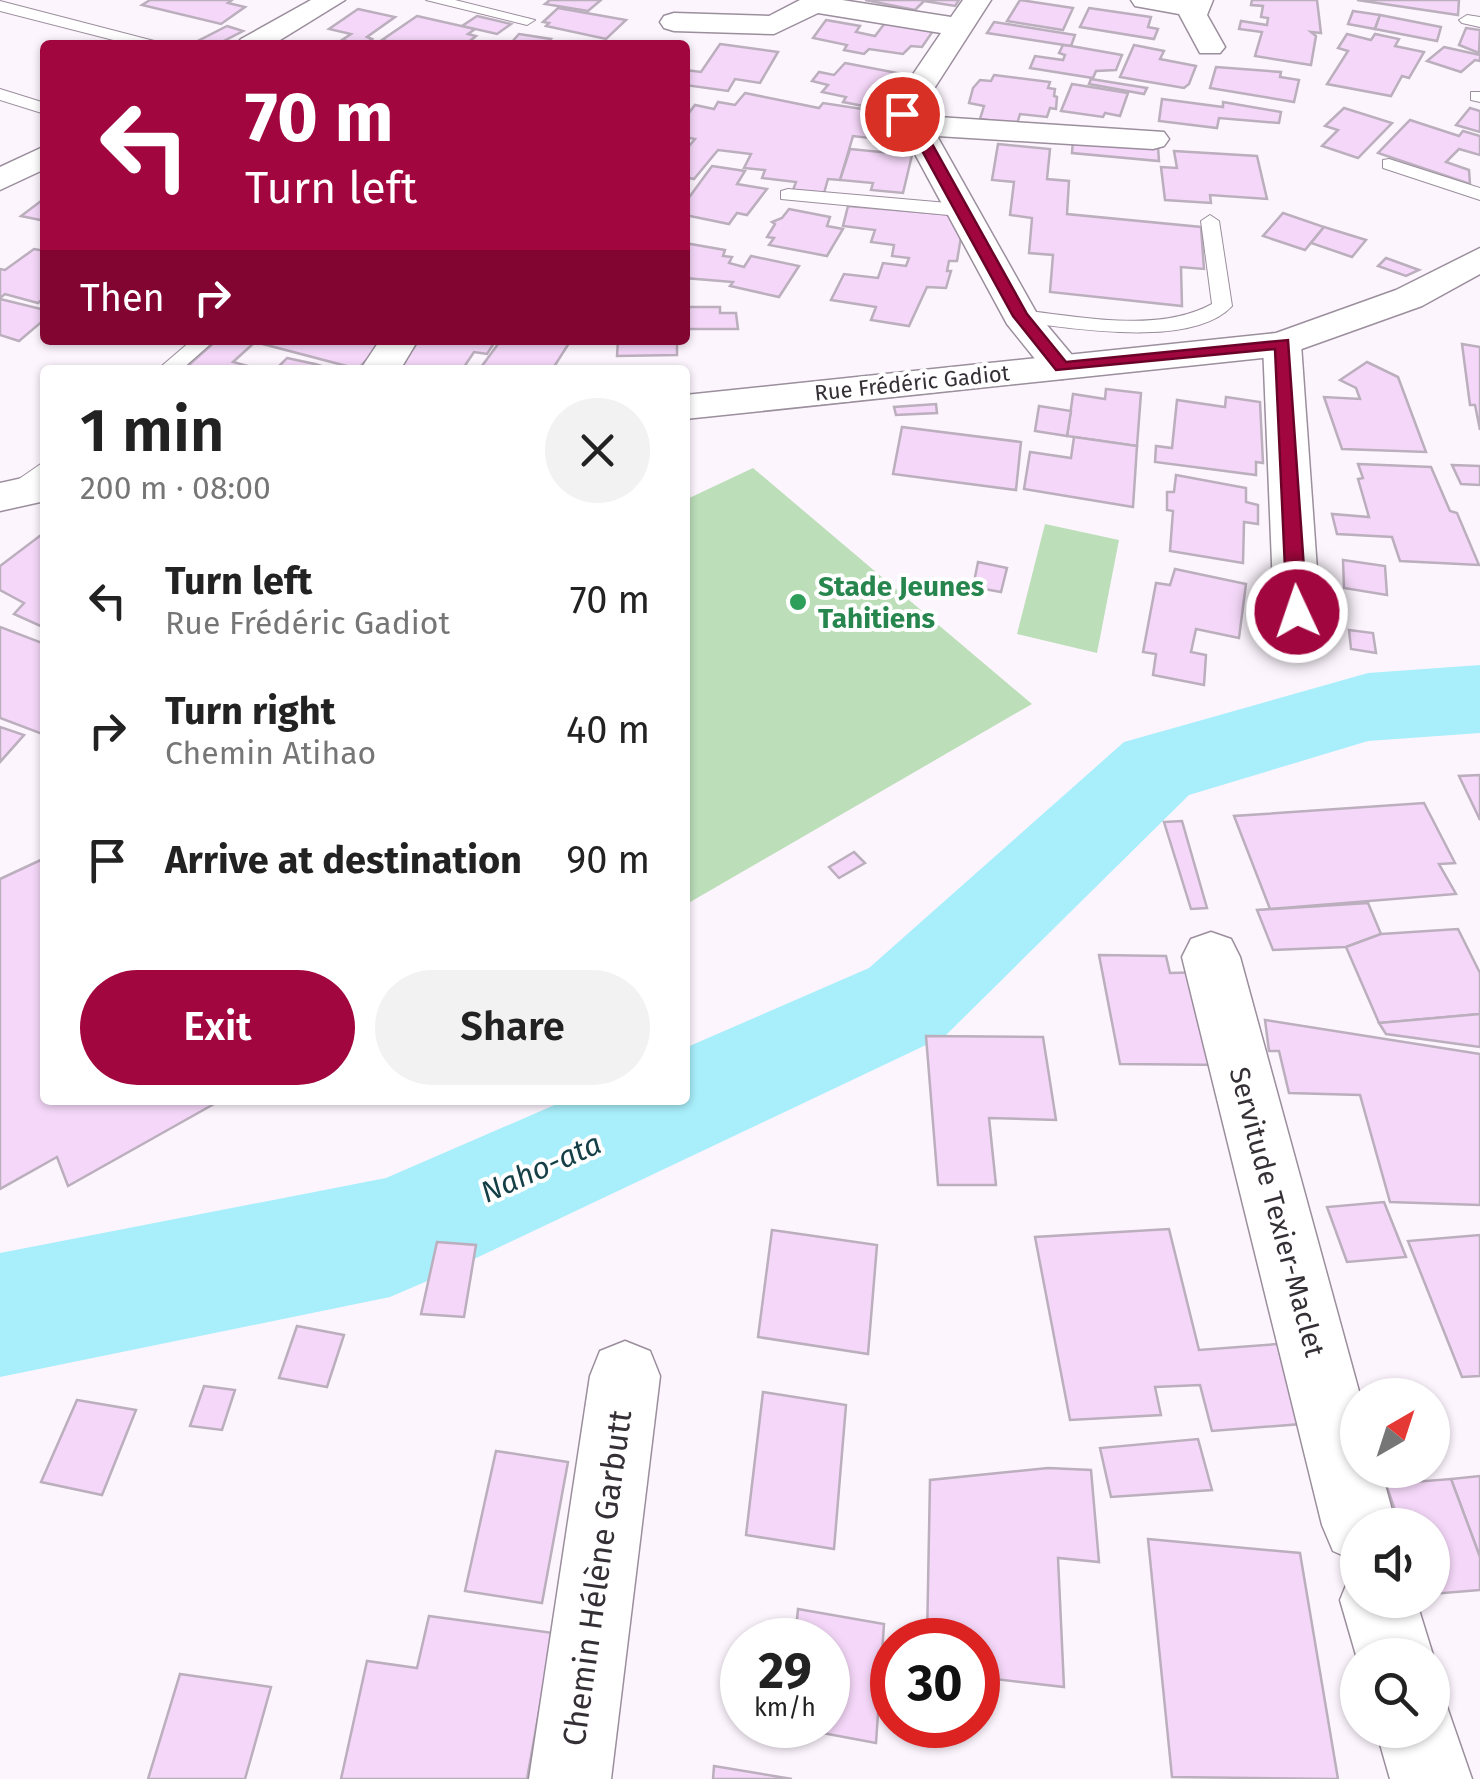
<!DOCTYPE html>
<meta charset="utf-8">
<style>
body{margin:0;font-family:"Fira Sans",sans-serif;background:#f2f2f2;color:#222;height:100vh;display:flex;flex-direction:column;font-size:38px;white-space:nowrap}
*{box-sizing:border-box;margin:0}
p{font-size:32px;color:#767676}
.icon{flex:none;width:55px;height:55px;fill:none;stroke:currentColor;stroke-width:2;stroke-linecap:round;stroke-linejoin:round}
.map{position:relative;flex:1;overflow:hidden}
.drawer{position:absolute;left:40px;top:365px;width:650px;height:740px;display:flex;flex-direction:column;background:#fff;border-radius:10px;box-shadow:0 2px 8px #0004}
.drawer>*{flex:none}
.banner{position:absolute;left:40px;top:40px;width:650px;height:305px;border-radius:10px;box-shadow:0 2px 8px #0004;background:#a2063e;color:#fff;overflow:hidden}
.needle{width:65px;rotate:39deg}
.tools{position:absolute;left:1340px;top:1378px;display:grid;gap:20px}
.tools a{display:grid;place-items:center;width:110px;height:110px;border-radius:50%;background:#fff;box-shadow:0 2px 8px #0004;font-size:50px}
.speed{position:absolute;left:720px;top:1618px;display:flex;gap:20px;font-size:50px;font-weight:700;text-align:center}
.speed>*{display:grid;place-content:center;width:130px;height:130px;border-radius:50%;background:#fff;box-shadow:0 2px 8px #0004;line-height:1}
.speed small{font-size:25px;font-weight:400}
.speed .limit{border:15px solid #d22;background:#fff;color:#111}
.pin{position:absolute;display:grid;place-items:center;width:85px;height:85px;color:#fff;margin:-42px;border:5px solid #fff;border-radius:50%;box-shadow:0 2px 10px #0007}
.me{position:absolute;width:110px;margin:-55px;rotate:357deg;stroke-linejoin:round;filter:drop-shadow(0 0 8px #0008)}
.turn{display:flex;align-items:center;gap:35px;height:210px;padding:0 40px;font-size:45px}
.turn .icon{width:130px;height:130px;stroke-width:2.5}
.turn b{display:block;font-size:70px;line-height:85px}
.then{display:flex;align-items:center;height:95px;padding:0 40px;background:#0003;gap:20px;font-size:38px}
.round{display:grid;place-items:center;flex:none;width:105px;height:105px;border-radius:52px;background:#f2f2f2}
.headline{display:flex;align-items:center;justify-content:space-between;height:170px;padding:0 40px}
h1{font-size:60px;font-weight:600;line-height:75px}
.primary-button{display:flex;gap:20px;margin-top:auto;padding:20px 40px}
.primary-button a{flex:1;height:115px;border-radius:60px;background:#a2063e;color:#fff;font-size:40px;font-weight:600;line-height:115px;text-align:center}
.primary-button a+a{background:#f2f2f2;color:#222}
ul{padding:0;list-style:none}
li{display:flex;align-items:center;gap:30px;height:130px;padding:0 40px}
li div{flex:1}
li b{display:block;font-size:38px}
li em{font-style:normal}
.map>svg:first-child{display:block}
.green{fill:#bcdeb9}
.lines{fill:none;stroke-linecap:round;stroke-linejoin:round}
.river{fill:#a8effb;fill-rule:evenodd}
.building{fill:#f5d8f9;stroke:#bbaebd;stroke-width:2.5}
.lane-casing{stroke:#9b8e9d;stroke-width:2}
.street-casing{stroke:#9b8e9d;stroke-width:3}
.secondary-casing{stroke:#9b8e9d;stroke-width:3}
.lane{fill:#fff;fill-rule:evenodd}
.street{fill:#fff;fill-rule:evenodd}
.secondary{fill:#fff;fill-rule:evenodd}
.route{fill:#a2063e;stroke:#690428;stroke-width:2.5}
.leisure-dot{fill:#2e9e5b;stroke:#fff;stroke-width:4}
.labels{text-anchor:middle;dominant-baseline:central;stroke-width:8;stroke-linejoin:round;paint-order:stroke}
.far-street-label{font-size:22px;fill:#353036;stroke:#fff}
.leisure-label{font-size:28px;font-weight:bold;fill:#27864d;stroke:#fff;text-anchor:start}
.street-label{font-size:28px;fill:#353036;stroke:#fff}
.water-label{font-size:30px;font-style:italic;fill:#143f46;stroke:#fff}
.near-street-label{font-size:32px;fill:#353036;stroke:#fff}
</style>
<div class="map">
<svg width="1480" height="1779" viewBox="0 0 1480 1779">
<rect width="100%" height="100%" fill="#fdf5fe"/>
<g class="green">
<polygon points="753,468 1032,704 685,905 685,500"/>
<polygon points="1045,524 1119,540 1097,653 1017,634"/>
</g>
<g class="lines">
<polygon class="river" points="1480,665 1480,733 1368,741 1189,795 945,1036 432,1279 390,1297 0,1377 0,1253 386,1178 566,1100 685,1100 685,1048 869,968 1124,742 1368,673"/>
</g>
<g class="building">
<polygon points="150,0 232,0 228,3 245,7 221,24 142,5"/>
<polygon points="550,0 601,0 588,11 545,4"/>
<polygon points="865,0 959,0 955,6 924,1 915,10"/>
<polygon points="1020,0 1073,8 1063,30 1007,21"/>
<polygon points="1252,0 1317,0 1321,33 1311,32 1316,36 1311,65 1255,56 1262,32 1239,29 1241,21 1267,25 1268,18 1261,17 1263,6 1251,5"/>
<polygon points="1357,0 1459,0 1458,15"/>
<polygon points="558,8 626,20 606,39 546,26 549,23 543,22"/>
<polygon points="1089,8 1151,17 1148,27 1158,29 1154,39 1080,27"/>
<polygon points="358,9 395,17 367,37 372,39 364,45 342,40 351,34 329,29"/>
<polygon points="1353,11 1380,15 1375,29 1348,24"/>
<polygon points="1380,15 1441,27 1437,41 1375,29"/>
<polygon points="417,16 475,29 468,34 476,36 465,45 404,45 382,40"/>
<polygon points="477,16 511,24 497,34 462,26"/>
<polygon points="826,20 860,26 856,32 875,36 885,23 933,31 922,47 911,46 903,54 869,49 864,54 844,50 847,45 813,38"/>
<polygon points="994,22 1075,35 1071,46 987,33"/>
<polygon points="227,26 243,31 216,45 194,43"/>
<polygon points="1466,28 1480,30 1479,53 1459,45"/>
<polygon points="519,34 551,39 547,44 554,45 512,42"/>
<polygon points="1347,34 1371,40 1375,34 1399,39 1395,46 1424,52 1409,78 1402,76 1391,96 1327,84 1348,51 1338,48"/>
<polygon points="720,44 778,52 760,83 735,79 728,91 685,85 685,70 701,72"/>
<polygon points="1063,45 1071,46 1122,55 1116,70 1096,71 1093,78 1030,68 1035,56 1063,60 1065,55 1059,53"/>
<polygon points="1134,45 1164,51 1160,59 1196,66 1189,84 1184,88 1120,77"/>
<polygon points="1444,47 1480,55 1480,61 1475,60 1461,72 1427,61"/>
<polygon points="845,63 908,75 884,110 843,102 846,97 822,92 828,85 812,81 819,72 834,75"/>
<polygon points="1216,67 1281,72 1280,77 1299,80 1294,102 1210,88"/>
<polygon points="994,75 1050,82 1048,88 1055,89 1054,96 1057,97 1056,109 1050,108 1047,117 1020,114 1017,124 980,119 984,106 969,103 973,88 980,80 991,81"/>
<polygon points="1091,79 1147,88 1144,94 1089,84"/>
<polygon points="1072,84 1128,93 1120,116 1105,113 1103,117 1061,111"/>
<polygon points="745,93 819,108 823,103 869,110 864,119 888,120 885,123 905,126 902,132 918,134 913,143 853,136 840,180 828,179 824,193 793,190 796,182 762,178 765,170 744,168 751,154 718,150 694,179 685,177 685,144 690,145 695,139 685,137 685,118 695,105 714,109 718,102 735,105"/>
<polygon points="1162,99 1223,107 1223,102 1281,112 1279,123 1219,118 1217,128 1159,121"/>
<polygon points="1344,108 1392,123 1358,158 1322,146 1338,130 1325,126"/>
<polygon points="1470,108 1480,111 1480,132 1456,125"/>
<polygon points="1410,120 1459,136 1463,131 1480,136 1480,155 1459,149 1446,162 1469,170 1470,184 1378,153"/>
<polygon points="1073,140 1158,147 1159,161 1072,153"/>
<polygon points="998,144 1050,149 1047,179 1069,181 1067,214 1201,227 1204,269 1181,267 1182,306 1050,292 1053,255 1029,253 1032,218 1010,215 1014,182 992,180"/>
<polygon points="850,149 912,155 903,193 871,190 873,183 840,180"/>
<polygon points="1174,151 1257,156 1267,199 1210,195 1211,203 1165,200 1161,167 1177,168"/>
<polygon points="712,166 745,171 737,184 767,189 747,215 737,213 729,224 685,215 685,203"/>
<polygon points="45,198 45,221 21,216"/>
<polygon points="848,206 955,215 962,231 957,261 949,261 947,271 951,271 946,288 927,287 909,326 871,320 876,307 831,300 844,274 878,278 883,263 906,266 909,258 892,256 894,245 871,242 875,230 843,226"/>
<polygon points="789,209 830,217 827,226 843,229 827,256 769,245 774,238 767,237 775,224 772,222 782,218"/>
<polygon points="1283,213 1324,227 1305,250 1263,236"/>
<polygon points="1324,227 1366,240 1352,257 1311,243"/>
<polygon points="685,243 725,250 723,256 732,257 729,263 744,267 751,256 799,266 779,297 730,286 733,282 685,278"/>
<polygon points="34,249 45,251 45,297 38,303 5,294 0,298 0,269 5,270"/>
<polygon points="1386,258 1419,270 1406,276 1378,266"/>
<polygon points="0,299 45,310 45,319 19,341 0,335"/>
<polygon points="685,307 720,307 720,313 736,313 738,329 685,329"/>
<polygon points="217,340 315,341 385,340 358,369 255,342 233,362 262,370 183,370"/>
<polygon points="419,340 496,340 487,354 474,352 462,370 398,370"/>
<polygon points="501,340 571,340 552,370 479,370"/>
<polygon points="618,340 677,340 677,355 617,356"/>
<polygon points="1462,344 1480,347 1480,430 1475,405 1470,405"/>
<polygon points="287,358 315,364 335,370 275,370"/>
<polygon points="1367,362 1398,377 1426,452 1342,449 1324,397 1360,399 1356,388 1340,380"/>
<polygon points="1106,389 1141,393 1137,446 1067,436 1073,394 1105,399"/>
<polygon points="1226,397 1260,402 1263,463 1256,462 1256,475 1155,462 1156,446 1172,448 1177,400 1225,407"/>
<polygon points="936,404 937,413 896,415 894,407"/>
<polygon points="1039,406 1071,411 1067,436 1035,431"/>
<polygon points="902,427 1021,442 1016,490 893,474"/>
<polygon points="1074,437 1137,446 1133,507 1024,489 1030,452 1071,458"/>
<polygon points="1358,464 1431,467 1450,511 1457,513 1479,565 1400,561 1392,537 1337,534 1332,514 1369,517 1358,479 1363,478"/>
<polygon points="1452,465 1480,466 1480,485 1461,484"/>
<polygon points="1176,475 1246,488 1246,502 1258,505 1258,524 1244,522 1243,563 1170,551 1173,511 1167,510 1167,492 1174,492"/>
<polygon points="45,532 45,628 14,614 24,603 0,590 0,566"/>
<polygon points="1343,560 1385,566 1387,595 1344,588"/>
<polygon points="978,562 1007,568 1001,592 973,587"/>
<polygon points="1175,569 1246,584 1239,638 1196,629 1191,652 1206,655 1204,685 1153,675 1156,654 1143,652 1156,583 1170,585"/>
<polygon points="0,627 45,644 45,735 0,718"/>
<polygon points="1349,630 1373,633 1376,653 1351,649"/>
<polygon points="0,727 24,735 0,762"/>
<polygon points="1480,775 1480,820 1459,776"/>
<polygon points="1424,803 1455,863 1439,864 1456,894 1270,909 1234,816"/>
<polygon points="1164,822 1182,821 1207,908 1191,909"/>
<polygon points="854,852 865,863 839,878 829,867"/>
<polygon points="45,858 45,1100 221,1100 68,1186 57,1157 0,1189 0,879"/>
<polygon points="1368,903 1381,934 1346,947 1273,950 1257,910"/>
<polygon points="1458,929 1480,973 1480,1014 1379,1023 1346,947 1381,934"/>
<polygon points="1099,955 1166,956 1170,973 1206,972 1229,1065 1120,1064"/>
<polygon points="1480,1014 1480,1047 1386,1034 1379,1023"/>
<polygon points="1265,1020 1480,1054 1480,1205 1390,1202 1360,1095 1289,1093 1279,1051 1269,1051"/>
<polygon points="926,1036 1043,1037 1056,1120 989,1118 996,1185 938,1185"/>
<polygon points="1384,1202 1406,1257 1347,1262 1327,1207"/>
<polygon points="1169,1229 1199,1350 1290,1343 1314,1423 1212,1431 1200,1385 1155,1387 1161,1415 1070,1420 1035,1237"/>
<polygon points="772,1230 877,1245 868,1354 758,1337"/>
<polygon points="1480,1235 1480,1376 1462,1377 1408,1241"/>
<polygon points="437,1242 476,1245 464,1317 421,1314"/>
<polygon points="297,1326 344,1335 327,1387 279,1378"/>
<polygon points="204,1386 235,1390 222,1430 190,1426"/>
<polygon points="763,1392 846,1405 834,1549 746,1535"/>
<polygon points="77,1400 136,1410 102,1495 41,1482"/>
<polygon points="1198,1439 1212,1490 1111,1497 1100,1448"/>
<polygon points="496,1451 568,1462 542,1603 465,1591"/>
<polygon points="1048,1468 1091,1470 1099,1562 1058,1558 1064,1687 978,1677 978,1640 927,1640 930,1480"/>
<polygon points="1480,1476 1480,1557 1451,1479"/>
<polygon points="1451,1479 1480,1557 1480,1590 1432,1594 1432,1525 1400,1525 1386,1484"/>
<polygon points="1148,1539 1300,1553 1338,1779 1172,1777"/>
<polygon points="798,1609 884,1624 876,1743 785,1726 828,1725 828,1640 795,1640"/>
<polygon points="429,1616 553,1633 527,1779 341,1779 367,1661 417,1668"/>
<polygon points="180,1674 271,1687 245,1779 148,1779"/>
<polygon points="714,1766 792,1779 713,1779"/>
</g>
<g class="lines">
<defs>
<g id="lane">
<polygon points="426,0 455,0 535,20 527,25"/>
<polygon points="0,1 158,42 160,45 133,45 0,11"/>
<polygon points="1467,15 1480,17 1480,27 1462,23 1459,20"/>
<polygon points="0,89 45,103 45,114 0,100"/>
<polygon points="1471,92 1480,92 1480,102 1471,100"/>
<polygon points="1389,159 1480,188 1480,200 1383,168 1383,160"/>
<polygon points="788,189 959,204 968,210 959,216 781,199 781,191"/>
<path d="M1210 215 1219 221 1232 306C1192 349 1074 328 1020 322L1010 316 1020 310C1079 316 1157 334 1212 304L1201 221Z"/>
<polygon points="192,340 215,340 181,370 157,370"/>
<polygon points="45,461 45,480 22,498 6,498 2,493 6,488"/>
</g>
<g id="street">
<polygon points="800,0 842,0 951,17 963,0 991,0 919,112 923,116 1164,132 1169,139 1164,146 1153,149 937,136 1036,312 1082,367 1076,375 1062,379 1048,375 1007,324 902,130 886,114 941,33 818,13 774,34 674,31 664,28 660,22 664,16 674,13 769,16"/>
<polygon points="1131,0 1213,0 1207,15 1225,47 1220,53 1200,53 1179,14 1135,6"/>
<polygon points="1282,332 1296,336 1301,344 1320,612 1313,624 1297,629 1281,624 1274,612 1263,344 1268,336"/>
<polygon points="380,340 418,340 400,370 360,370"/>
<polygon points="1211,932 1231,939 1240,957 1360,1395 1358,1470 1381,1470 1396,1525 1358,1525 1358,1562 1333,1551 1322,1525 1182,957 1191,939"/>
<polygon points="625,1341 650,1351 660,1376 611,1779 529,1779 590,1376 600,1351"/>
<polygon points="1358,1570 1358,1600 1416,1600 1433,1655 1432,1657 1358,1655 1358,1662 1340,1600 1351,1573"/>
<polygon points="1432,1696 1445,1701 1472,1779 1390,1779 1376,1730 1432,1730"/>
</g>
<g id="secondary">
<polygon points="311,0 345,0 272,45 236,45 241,39"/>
<polygon points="45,146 45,169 0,190 0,167"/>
<polygon points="1480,248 1480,274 1422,306 1282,356 685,419 685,395 1276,333 1396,290"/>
<polygon points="45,473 45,501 0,511 0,483"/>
</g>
</defs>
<use href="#lane" class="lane-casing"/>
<use href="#street" class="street-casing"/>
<use href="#secondary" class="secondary-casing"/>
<use href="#lane" class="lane"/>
<use href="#street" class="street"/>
<use href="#secondary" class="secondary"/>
</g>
<polygon class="route" points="898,112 907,112 921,124 1027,314 1066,362 1288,340 1307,612 1304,617 1297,619 1287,612 1275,349 1056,370 1013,316 909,127 896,114"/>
<circle class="leisure-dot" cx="798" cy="602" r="10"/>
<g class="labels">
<g class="far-street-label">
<text transform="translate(912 383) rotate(-6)">Rue Frédéric Gadiot</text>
</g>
<g class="leisure-label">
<text x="818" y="586">Stade Jeunes<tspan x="818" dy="32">Tahitiens</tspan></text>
</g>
<g class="street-label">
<text transform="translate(1277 1212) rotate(75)">Servitude Texier-Maclet</text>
</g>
<g class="water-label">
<text transform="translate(541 1168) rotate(-24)">Naho-ata</text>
</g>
<g class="near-street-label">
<text transform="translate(597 1578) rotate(-82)">Chemin Hélène Garbutt</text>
</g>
</g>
</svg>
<div class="tools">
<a><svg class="needle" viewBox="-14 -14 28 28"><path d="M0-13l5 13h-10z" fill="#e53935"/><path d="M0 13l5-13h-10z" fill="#767676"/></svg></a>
<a><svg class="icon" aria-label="sound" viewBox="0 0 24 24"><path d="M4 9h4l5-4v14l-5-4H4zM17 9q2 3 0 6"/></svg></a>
<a><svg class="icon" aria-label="search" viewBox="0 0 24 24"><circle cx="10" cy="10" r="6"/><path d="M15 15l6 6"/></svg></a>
</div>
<div class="speed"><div>29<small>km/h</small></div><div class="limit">30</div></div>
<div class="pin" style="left:902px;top:114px;background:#d93025"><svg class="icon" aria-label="arrive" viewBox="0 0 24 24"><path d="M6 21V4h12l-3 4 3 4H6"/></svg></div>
<svg class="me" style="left:1297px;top:612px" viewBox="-20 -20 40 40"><circle r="17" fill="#a2063e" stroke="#fff" stroke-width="3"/><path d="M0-11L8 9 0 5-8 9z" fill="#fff"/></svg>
<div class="banner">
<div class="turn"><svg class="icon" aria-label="left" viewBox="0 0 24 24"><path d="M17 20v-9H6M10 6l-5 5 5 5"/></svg><div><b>70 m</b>Turn left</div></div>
<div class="then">Then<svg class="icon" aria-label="right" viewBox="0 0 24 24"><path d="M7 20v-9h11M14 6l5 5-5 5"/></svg></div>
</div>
<section class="drawer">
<div class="headline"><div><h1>1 min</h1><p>200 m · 08:00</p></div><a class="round"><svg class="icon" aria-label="close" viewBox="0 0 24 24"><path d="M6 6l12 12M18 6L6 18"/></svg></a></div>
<ul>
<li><svg class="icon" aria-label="left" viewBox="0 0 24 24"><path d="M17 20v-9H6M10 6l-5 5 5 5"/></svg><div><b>Turn left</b><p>Rue Frédéric Gadiot</p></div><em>70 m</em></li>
<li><svg class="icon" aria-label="right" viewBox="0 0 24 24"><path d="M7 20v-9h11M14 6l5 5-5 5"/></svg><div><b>Turn right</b><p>Chemin Atihao</p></div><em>40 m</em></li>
<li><svg class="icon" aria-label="arrive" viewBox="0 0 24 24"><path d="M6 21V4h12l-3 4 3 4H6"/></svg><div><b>Arrive at destination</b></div><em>90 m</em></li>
</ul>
<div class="primary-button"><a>Exit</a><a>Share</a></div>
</section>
</div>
